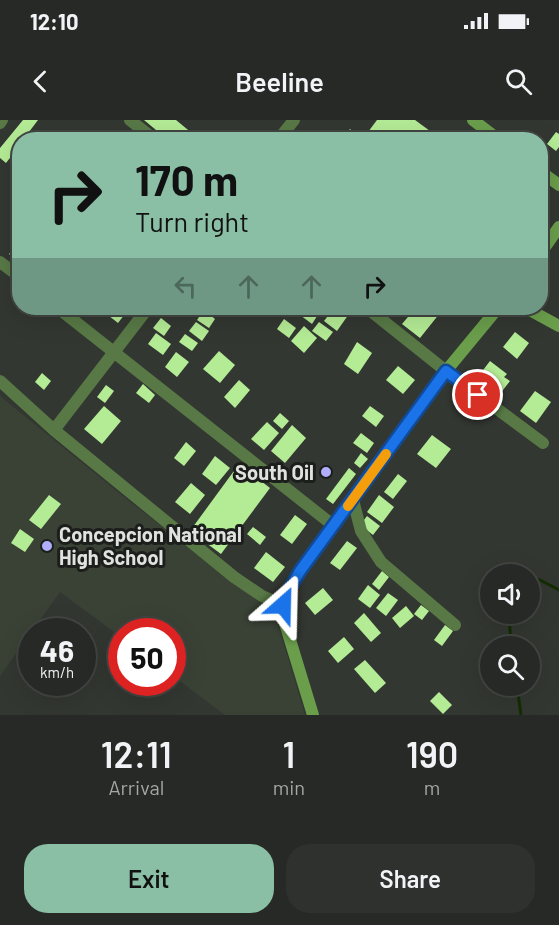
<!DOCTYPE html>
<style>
body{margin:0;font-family:Barlow,sans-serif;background:#2e312d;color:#f1f3f6;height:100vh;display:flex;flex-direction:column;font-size:22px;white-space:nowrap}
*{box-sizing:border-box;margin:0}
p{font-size:20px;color:#a4a6a7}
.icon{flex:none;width:33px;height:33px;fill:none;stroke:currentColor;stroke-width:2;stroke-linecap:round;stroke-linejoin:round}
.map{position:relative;height:595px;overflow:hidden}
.panel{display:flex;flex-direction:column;background:#262925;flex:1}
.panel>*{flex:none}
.top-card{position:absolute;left:12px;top:12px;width:536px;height:183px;border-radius:24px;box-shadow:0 6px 24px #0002,0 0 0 2px #424542;background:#8abfa5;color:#111;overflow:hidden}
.tools{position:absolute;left:480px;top:444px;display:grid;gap:12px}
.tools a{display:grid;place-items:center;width:60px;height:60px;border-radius:50%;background:#262925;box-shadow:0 6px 24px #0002,0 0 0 2px #424542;font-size:30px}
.speed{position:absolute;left:18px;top:498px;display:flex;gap:12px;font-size:30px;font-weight:700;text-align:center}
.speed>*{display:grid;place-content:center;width:78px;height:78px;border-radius:50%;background:#262925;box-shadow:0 6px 24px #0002,0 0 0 2px #424542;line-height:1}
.speed small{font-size:15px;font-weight:400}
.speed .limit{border:9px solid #d22;background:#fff;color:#111}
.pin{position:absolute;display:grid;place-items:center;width:51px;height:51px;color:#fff;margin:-26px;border:3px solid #fff;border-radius:50%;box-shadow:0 2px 6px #0007}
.me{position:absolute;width:66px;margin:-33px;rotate:25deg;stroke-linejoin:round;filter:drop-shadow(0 0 4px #0008)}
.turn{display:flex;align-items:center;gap:21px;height:126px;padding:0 24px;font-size:27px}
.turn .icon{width:78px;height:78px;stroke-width:2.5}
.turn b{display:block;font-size:42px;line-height:51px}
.lanes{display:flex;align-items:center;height:57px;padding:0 24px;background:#0003;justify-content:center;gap:30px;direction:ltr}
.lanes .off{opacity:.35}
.eta{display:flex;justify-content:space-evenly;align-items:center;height:102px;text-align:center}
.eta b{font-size:36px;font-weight:600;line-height:42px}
.button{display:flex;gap:12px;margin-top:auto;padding:12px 24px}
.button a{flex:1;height:69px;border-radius:24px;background:#8abfa5;color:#111;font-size:24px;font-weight:600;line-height:69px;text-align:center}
.button a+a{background:#2e312d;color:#f1f3f6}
.status{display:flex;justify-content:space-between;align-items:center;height:42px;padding:0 30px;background:#262925;direction:ltr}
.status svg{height:16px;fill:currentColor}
header{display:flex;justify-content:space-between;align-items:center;height:78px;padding:0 24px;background:#262925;font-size:27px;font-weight:600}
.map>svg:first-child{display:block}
.built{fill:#3a4236}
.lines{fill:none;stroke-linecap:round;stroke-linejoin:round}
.stream{stroke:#142d01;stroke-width:3}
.building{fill:#b4eb95}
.minor{stroke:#587946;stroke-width:12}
.secondary{stroke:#6a9e4b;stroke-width:12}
.route-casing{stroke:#114b97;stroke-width:15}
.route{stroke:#1a73e8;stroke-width:10}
.slow{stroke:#f59e0b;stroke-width:10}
.poi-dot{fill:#b0aefa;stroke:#1c1e1b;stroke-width:2}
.labels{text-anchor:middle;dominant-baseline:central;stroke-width:6;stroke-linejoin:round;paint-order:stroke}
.poi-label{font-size:20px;font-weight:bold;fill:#dfe2de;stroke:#1c1e1b;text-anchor:end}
</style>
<div class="status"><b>12:10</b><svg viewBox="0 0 49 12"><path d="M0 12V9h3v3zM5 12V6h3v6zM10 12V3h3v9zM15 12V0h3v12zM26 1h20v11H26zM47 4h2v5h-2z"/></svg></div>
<header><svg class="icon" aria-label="back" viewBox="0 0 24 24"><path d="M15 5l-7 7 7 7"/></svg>Beeline<svg class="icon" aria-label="search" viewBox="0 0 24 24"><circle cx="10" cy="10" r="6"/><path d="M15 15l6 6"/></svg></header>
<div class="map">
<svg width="559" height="595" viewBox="0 0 559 595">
<rect width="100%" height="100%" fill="#333731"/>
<polygon class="built" points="0,276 129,381 275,494 305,595 225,595 173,556 172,512 122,512 121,517 60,472 0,556"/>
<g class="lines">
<g class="stream">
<polyline points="530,460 540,460 559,470"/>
<polyline points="509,494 511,526"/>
<polyline points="517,566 521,595"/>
</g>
</g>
<g class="building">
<polygon points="23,0 38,0 23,20 20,20 20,25 6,43 0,38 0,28"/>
<polygon points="144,0 176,0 193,14 189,20 168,20"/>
<polygon points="377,0 415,0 430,11 423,20 378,20 368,12"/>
<polygon points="350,9 359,17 358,20 341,20"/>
<polygon points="556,12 559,14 559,27 556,31 547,24"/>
<polygon points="20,121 20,142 9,134"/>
<polygon points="108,188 124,188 128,190 118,203 104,192"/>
<polygon points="299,188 317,188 321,190 312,204 296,192"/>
<polygon points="334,188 346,188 351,191 337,211 324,201"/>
<polygon points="408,188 444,188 420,218 402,204 413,191"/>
<polygon points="204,190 215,199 209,208 197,200"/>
<polygon points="161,198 171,206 164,216 153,208"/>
<polygon points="284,199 296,208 289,218 277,209"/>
<polygon points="196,202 209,211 202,221 189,211"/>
<polygon points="319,202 333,212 326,221 312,211"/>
<polygon points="304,206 317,218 304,233 291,221"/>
<polygon points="515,212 529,223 517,239 503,227"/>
<polygon points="156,213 171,224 163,235 148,224"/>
<polygon points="185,214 198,223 192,231 179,222"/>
<polygon points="357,222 372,233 358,254 344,244"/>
<polygon points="219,231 235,245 220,263 203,249"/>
<polygon points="176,232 189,242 177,257 165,247"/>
<polygon points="490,241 507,254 504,257 510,261 496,279 474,262"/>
<polygon points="398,246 415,260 403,274 386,260"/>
<polygon points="42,253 51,261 44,270 35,262"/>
<polygon points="239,260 250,270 235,288 224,277"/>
<polygon points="143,264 155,275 149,283 136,273"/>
<polygon points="106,265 114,271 105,283 97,277"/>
<polygon points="535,271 551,282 536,303 520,291"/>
<polygon points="104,286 121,301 102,324 84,309"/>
<polygon points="370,286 384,296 376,307 362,296"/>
<polygon points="280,293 289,301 282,309 273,301"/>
<polygon points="267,302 279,313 264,330 251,319"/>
<polygon points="292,305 306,318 285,343 271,331"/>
<polygon points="361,313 374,323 367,333 353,323"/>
<polygon points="432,315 451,329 436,348 417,334"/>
<polygon points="186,322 196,331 184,346 174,338"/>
<polygon points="361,333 368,339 360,348 354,343"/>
<polygon points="215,336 230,348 216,365 202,354"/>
<polygon points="239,344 270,368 221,434 190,411"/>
<polygon points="349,348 356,354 333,384 326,379"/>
<polygon points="398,354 407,361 393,379 384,372"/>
<polygon points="191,363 205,375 190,394 175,382"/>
<polygon points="49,375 61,384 41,409 29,400"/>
<polygon points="379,375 394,387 382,403 367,392"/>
<polygon points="295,395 307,404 292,424 280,415"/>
<polygon points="367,396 380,406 373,415 360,405"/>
<polygon points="253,407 266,417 260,425 247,414"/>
<polygon points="20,409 34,419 25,432 11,423"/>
<polygon points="347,421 357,428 340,450 330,443"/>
<polygon points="266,432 285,447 273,462 254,448"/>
<polygon points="382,451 389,457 379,470 372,464"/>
<polygon points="368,465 380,475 370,488 358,479"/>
<polygon points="323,468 333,480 315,495 305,483"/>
<polygon points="388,473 398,480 386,496 376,488"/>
<polygon points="421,485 429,491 422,500 414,494"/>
<polygon points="406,486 414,496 400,508 392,498"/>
<polygon points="364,493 381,513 371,522 354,503"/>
<polygon points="445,505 453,511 442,526 434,520"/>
<polygon points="344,517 354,529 338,543 328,531"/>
<polygon points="365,540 386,563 375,573 354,549"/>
<polygon points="439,572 452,585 443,594 430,581"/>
</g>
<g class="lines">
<g class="minor">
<polyline points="130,0 155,20"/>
<polyline points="0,3 2,0"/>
<polyline points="278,20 294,0"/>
<polyline points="0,142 20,157"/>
<polyline points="58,188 334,406"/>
<polyline points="367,188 446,251 543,323"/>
<polyline points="0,261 54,310 234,457 262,476 283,485"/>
<polyline points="54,310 148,188"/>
<polyline points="353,380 361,411 381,442 455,505"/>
</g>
<g class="secondary">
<polyline points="473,0 499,20"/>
<polyline points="540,51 559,65"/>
<polyline points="540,134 559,107"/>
<polyline points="526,188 559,206"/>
<path d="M313 595 284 500C283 480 290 467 300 451L446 251 498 188"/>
</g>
</g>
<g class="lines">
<defs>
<polyline id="route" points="283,485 289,470 300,451 446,251 478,275"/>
</defs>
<use href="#route" class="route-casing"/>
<use href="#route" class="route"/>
<polyline class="slow" points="348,386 386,334"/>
</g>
<g class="poi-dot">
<circle cx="326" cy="352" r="6"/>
<circle cx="47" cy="426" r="6"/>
</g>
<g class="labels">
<g class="poi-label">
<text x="314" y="352">South Oil</text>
<text x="59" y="414" text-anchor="start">Concepcion National<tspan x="59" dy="23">High School</tspan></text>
</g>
</g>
</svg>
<div class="tools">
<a><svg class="icon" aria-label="sound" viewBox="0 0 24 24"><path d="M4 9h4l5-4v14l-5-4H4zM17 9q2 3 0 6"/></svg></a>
<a><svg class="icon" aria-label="search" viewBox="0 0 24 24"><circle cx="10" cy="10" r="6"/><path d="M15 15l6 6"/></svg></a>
</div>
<div class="speed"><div>46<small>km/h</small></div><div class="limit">50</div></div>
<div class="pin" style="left:478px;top:275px;background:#d93025"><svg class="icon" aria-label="arrive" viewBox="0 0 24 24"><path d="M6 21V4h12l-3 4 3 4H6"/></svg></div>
<svg class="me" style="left:283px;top:485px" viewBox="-20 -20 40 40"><path d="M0-17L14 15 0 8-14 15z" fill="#1a73e8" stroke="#fff" stroke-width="4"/></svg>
<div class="top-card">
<div class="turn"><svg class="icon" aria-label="right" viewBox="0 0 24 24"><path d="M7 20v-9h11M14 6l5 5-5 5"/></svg><div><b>170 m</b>Turn right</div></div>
<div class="lanes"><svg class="icon off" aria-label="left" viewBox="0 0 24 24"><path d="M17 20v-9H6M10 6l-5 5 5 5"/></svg><svg class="icon off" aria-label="ahead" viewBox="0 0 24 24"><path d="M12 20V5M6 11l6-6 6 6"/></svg><svg class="icon off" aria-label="ahead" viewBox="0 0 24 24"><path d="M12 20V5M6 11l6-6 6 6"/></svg><svg class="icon" aria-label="right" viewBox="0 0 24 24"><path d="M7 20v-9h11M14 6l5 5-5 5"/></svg></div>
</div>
</div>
<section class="panel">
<div class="eta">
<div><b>12:11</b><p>Arrival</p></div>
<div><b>1</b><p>min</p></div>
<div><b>190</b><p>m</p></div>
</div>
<div class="button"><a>Exit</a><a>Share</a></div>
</section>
